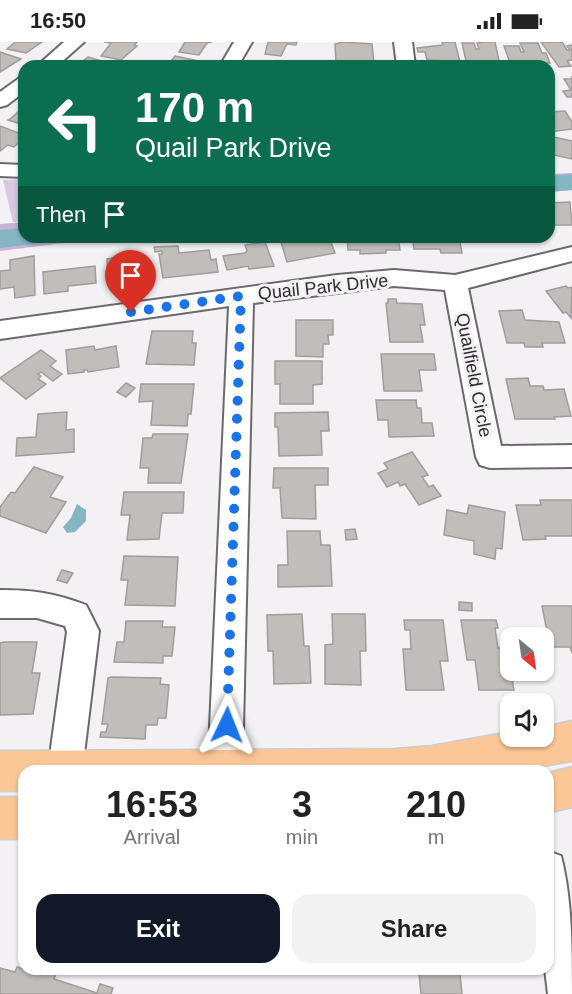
<!DOCTYPE html>
<style>
body{margin:0;font-family:Helvetica,sans-serif;background:#f2f2f2;color:#222;height:100vh;display:flex;flex-direction:column;font-size:22px;white-space:nowrap}
*{box-sizing:border-box;margin:0}
p{font-size:20px;color:#767676}
.icon{flex:none;width:33px;height:33px;fill:none;stroke:currentColor;stroke-width:2;stroke-linecap:round;stroke-linejoin:round}
.map{position:relative;flex:1;overflow:hidden}
.side{position:absolute;left:18px;top:723px;width:536px;height:210px;display:flex;flex-direction:column;background:#fff;border-radius:18px;box-shadow:0 2px 4px #0004}
.side>*{flex:none}
.hud{position:absolute;left:18px;top:18px;width:537px;height:183px;border-radius:18px;box-shadow:0 2px 4px #0004;background:#0b6e4f;color:#fff;overflow:hidden}
.needle{width:39px;rotate:151deg}
.fabs{position:absolute;left:500px;top:585px;display:grid;gap:12px}
.fabs a{display:grid;place-items:center;width:54px;height:54px;border-radius:12px;background:#fff;box-shadow:0 2px 4px #0004;font-size:30px}
.pin{position:absolute;display:grid;place-items:center;width:51px;height:51px;color:#fff;margin:-62px -26px;border-radius:50% 50% 50% 0;rotate:-45deg;box-shadow:0 0 6px #0007}
.pin .icon{rotate:45deg}
.me{position:absolute;width:66px;margin:-33px;rotate:2deg;stroke-linejoin:round;filter:drop-shadow(0 0 4px #0008)}
.turn{display:flex;align-items:center;gap:21px;height:126px;padding:0 18px;font-size:27px}
.turn .icon{width:78px;height:78px;stroke-width:2.5}
.turn b{display:block;font-size:42px;line-height:51px}
.then{display:flex;align-items:center;height:57px;padding:0 18px;background:#0003;gap:12px;font-size:22px}
.eta{display:flex;justify-content:space-evenly;align-items:center;height:102px;text-align:center}
.eta b{font-size:36px;font-weight:700;line-height:42px}
.button{display:flex;gap:12px;margin-top:auto;padding:12px 18px}
.button a{flex:1;height:69px;border-radius:18px;background:#111827;color:#fff;font-size:24px;font-weight:700;line-height:69px;text-align:center}
.button a+a{background:#f2f2f2;color:#222}
.status{display:flex;justify-content:space-between;align-items:center;height:42px;padding:0 30px;background:#fff;direction:ltr}
.status svg{height:16px;fill:currentColor}
.map>svg:first-child{display:block}
.green{fill:#dac8e3}
.forest{fill:#cab2d6}
.water{fill:#84b6c3}
.lines{fill:none;stroke-linecap:round;stroke-linejoin:round}
.river{fill:#84b6c3;fill-rule:evenodd}
.building{fill:#c0bdbb;stroke:#a09d9b;stroke-width:1.5}
.minor-casing{stroke:#6b696c;stroke-width:4}
.major-casing{stroke:#cdcdcd;stroke-width:3}
.minor{fill:#fff;fill-rule:evenodd}
.major{fill:#fbc796;fill-rule:evenodd}
.route{stroke:#1a73e8;stroke-width:10;stroke-dasharray:0 18}
.labels{text-anchor:middle;dominant-baseline:central;stroke-width:6;stroke-linejoin:round;paint-order:stroke}
.street-label{font-size:18px;fill:#2f2e2f;stroke:#f3f1f4}
</style>
<div class="status"><b>16:50</b><svg viewBox="0 0 49 12"><path d="M0 12V9h3v3zM5 12V6h3v6zM10 12V3h3v9zM15 12V0h3v12zM26 1h20v11H26zM47 4h2v5h-2z"/></svg></div>
<div class="map">
<svg width="572" height="952" viewBox="0 0 572 952">
<rect width="100%" height="100%" fill="#f3f1f4"/>
<polygon class="green" points="24,137 24,180 13,180 3,138"/>
<g class="forest">
<polygon points="572,131 572,148 549,150 549,132"/>
<polygon points="24,180 24,195 111,195 0,209 0,182"/>
</g>
<polygon class="water" points="77,462 86,468 86,479 75,490 67,491 63,485 71,476"/>
<g class="lines">
<g class="river">
<polygon points="572,132 572,148 549,150 549,134"/>
<polygon points="24,186 24,195 38,195 34,202 0,206 0,188"/>
</g>
</g>
<g class="building">
<polygon points="15,0 42,0 26,11 7,7"/>
<polygon points="104,0 137,0 134,3 137,4 121,18 101,14 111,1"/>
<polygon points="185,0 212,0 207,1 199,13 179,10"/>
<polygon points="268,0 297,0 296,3 287,2 281,14 265,12"/>
<polygon points="343,0 372,2 374,21 336,21 335,2"/>
<polygon points="442,0 455,0 460,20 427,18 425,10 418,10 417,6 443,3"/>
<polygon points="484,0 495,0 499,19 466,19 462,1 474,1 476,7 479,7 477,1"/>
<polygon points="541,0 562,0 567,8 570,8 567,4 572,3 572,18 567,19 571,24 559,25"/>
<polygon points="520,1 538,1 542,11 546,11 550,21 510,21 504,4 519,4 521,10 524,10"/>
<polygon points="0,10 21,17 0,30"/>
<polygon points="175,14 199,19 195,24 172,24 175,20 171,19"/>
<polygon points="88,15 112,22 76,24"/>
<polygon points="275,19 298,22 272,24"/>
<polygon points="572,34 572,55 567,55 563,49 571,48 564,37 571,37"/>
<polygon points="24,65 24,83 8,78 10,77"/>
<polygon points="565,69 572,80 572,87 549,90 549,70"/>
<polygon points="0,84 24,93 24,96 14,105 8,103 0,109"/>
<polygon points="549,94 572,99 572,117 549,112"/>
<polygon points="570,160 572,183 552,183 549,179 549,161"/>
<polygon points="302,195 329,195 335,211 287,220 281,200 303,197"/>
<polygon points="398,195 400,208 386,208 386,211 360,212 360,208 348,208 347,196"/>
<polygon points="412,195 459,195 462,211 441,211 440,207 414,207"/>
<polygon points="479,195 505,195 506,200 480,200"/>
<polygon points="265,200 274,224 249,227 248,224 227,228 223,214 245,211 247,209 245,203"/>
<polygon points="178,204 179,211 209,208 211,218 216,217 218,230 163,236 159,212 162,212 162,209 155,210 154,205"/>
<polygon points="34,214 35,253 15,256 14,245 0,247 0,229 10,228 10,218"/>
<polygon points="120,215 121,219 131,218 132,223 149,221 152,237 108,240 107,217"/>
<polygon points="95,224 96,241 68,244 68,249 44,252 43,230"/>
<polygon points="566,244 568,246 572,245 571,276 566,270 563,271 546,249"/>
<polygon points="388,257 396,257 397,261 422,262 425,283 420,283 423,300 390,300 386,261 388,261"/>
<polygon points="522,268 525,278 559,280 565,301 542,301 543,305 525,305 524,301 507,301 499,269"/>
<polygon points="296,278 333,278 333,293 328,293 329,302 323,302 323,315 296,314"/>
<polygon points="152,289 193,289 192,301 196,301 194,323 146,322"/>
<polygon points="94,304 95,308 116,304 119,325 88,330 87,328 84,328 84,330 68,332 66,308"/>
<polygon points="41,308 56,319 50,324 62,332 53,339 41,330 38,332 41,334 38,337 46,342 26,357 0,336"/>
<polygon points="381,312 434,312 436,328 419,328 422,349 384,349"/>
<polygon points="275,319 322,319 322,342 313,343 313,362 280,362 280,342 275,342"/>
<polygon points="528,336 530,344 543,344 544,348 564,347 571,374 554,375 555,377 515,377 506,337"/>
<polygon points="126,341 135,346 126,355 117,350"/>
<polygon points="141,342 194,342 191,372 188,372 187,384 151,383 153,359 139,360"/>
<polygon points="376,358 416,358 417,366 421,366 422,381 432,381 434,394 389,395 388,378 378,378"/>
<polygon points="67,370 66,388 74,387 74,410 16,414 17,396 36,395 38,372"/>
<polygon points="328,370 329,389 321,389 322,413 279,414 278,385 275,385 275,371"/>
<polygon points="153,392 188,392 181,441 148,441 149,426 140,426 143,396 152,396"/>
<polygon points="412,410 428,433 422,435 429,445 433,443 441,454 419,463 405,442 400,444 398,440 387,445 378,431 388,427 384,421"/>
<polygon points="34,425 63,435 50,455 66,460 46,491 0,474 0,465 11,450 15,451"/>
<polygon points="274,426 328,426 328,443 315,443 316,477 282,476 280,446 273,446"/>
<polygon points="124,450 184,450 183,471 162,471 159,497 127,498 130,473 121,473"/>
<polygon points="540,458 572,458 572,494 545,494 546,497 523,498 516,463 541,463"/>
<polygon points="469,463 505,470 502,507 496,506 495,517 474,512 474,499 444,493 447,468 467,472"/>
<polygon points="355,487 357,497 346,498 345,488"/>
<polygon points="287,489 320,489 321,503 330,503 332,544 278,545 278,523 288,523"/>
<polygon points="124,514 178,515 175,564 125,563 128,538 121,538"/>
<polygon points="62,528 73,531 67,541 57,538"/>
<polygon points="459,560 472,561 472,569 459,568"/>
<polygon points="542,564 572,564 572,611 570,605 550,605"/>
<polygon points="302,572 304,604 309,604 311,641 274,642 273,609 268,609 267,573"/>
<polygon points="332,572 365,572 366,609 360,609 361,643 325,642 325,603 333,602"/>
<polygon points="404,578 443,578 448,619 440,619 444,648 406,648 403,607 411,607 410,588 405,588"/>
<polygon points="461,578 496,578 498,586 495,586 498,606 506,606 514,648 479,648 475,618 467,618"/>
<polygon points="126,579 163,579 162,585 175,585 172,614 163,614 163,621 114,620 117,600 124,600"/>
<polygon points="4,600 37,600 32,631 40,631 33,672 0,673 0,601"/>
<polygon points="111,635 161,636 160,642 169,643 166,676 158,676 157,683 146,683 145,697 100,695 101,690 106,690 108,682 102,682 108,636"/>
<polygon points="17,925 41,933 43,927 58,927 54,937 97,951 100,942 113,946 111,952 0,952 0,926 15,930"/>
<polygon points="402,927 476,927 476,932 460,932 462,952 421,952 419,931 403,931"/>
</g>
<g class="lines">
<defs>
<g id="minor">
<polygon points="64,0 84,0 57,24 37,24"/>
<polygon points="234,0 252,0 238,24 220,24"/>
<polygon points="394,0 412,0 415,24 397,24"/>
<polygon points="24,35 24,50 7,63 0,65 0,50 18,37"/>
<polygon points="0,122 24,123 24,135 0,134"/>
<polygon points="572,205 572,219 468,246 501,404 572,403 572,425 490,426 480,423 476,415 445,248 394,244 253,261 242,728 208,729 229,264 0,297 0,279 337,233 394,228 455,233"/>
<path d="M0 548C33 548 54 551 86 563L99 589 82 729 48 728 67 590 65 584 37 576H0Z"/>
<path d="M548 809 561 814C572 856 572 907 572 952H548L545 927H548Z"/>
</g>
<g id="major">
<polygon points="572,679 572,719 514,729 24,729 24,749 0,749 0,709 396,707 432,704 510,690 510,694 543,694 543,685"/>
<polygon points="572,725 572,765 548,771 548,731"/>
<rect x="0" y="755" width="24" height="42"/>
</g>
</defs>
<use href="#minor" class="minor-casing"/>
<use href="#major" class="major-casing"/>
<use href="#minor" class="minor"/>
<use href="#major" class="major"/>
</g>
<g class="lines">
<polyline class="route" points="131,270 241,254 227,683"/>
</g>
<g class="labels">
<g class="street-label">
<text transform="translate(323 245) rotate(-6)">Quail Park Drive</text>
<text transform="translate(474 333) rotate(79)">Quailfield Circle</text>
</g>
</g>
</svg>
<div class="fabs">
<a><svg class="needle" viewBox="-14 -14 28 28"><path d="M0-13l5 13h-10z" fill="#e53935"/><path d="M0 13l5-13h-10z" fill="#767676"/></svg></a>
<a><svg class="icon" aria-label="sound" viewBox="0 0 24 24"><path d="M4 9h4l5-4v14l-5-4H4zM17 9q2 3 0 6"/></svg></a>
</div>
<div class="pin" style="left:131px;top:270px;background:#d93025"><svg class="icon" aria-label="arrive" viewBox="0 0 24 24"><path d="M6 21V4h12l-3 4 3 4H6"/></svg></div>
<svg class="me" style="left:227px;top:683px" viewBox="-20 -20 40 40"><path d="M0-17L14 15 0 8-14 15z" fill="#1a73e8" stroke="#fff" stroke-width="4"/></svg>
<div class="hud">
<div class="turn"><svg class="icon" aria-label="left" viewBox="0 0 24 24"><path d="M17 20v-9H6M10 6l-5 5 5 5"/></svg><div><b>170 m</b>Quail Park Drive</div></div>
<div class="then">Then<svg class="icon" aria-label="arrive" viewBox="0 0 24 24"><path d="M6 21V4h12l-3 4 3 4H6"/></svg></div>
</div>
<section class="side">
<div class="eta">
<div><b>16:53</b><p>Arrival</p></div>
<div><b>3</b><p>min</p></div>
<div><b>210</b><p>m</p></div>
</div>
<div class="button"><a>Exit</a><a>Share</a></div>
</section>
</div>
